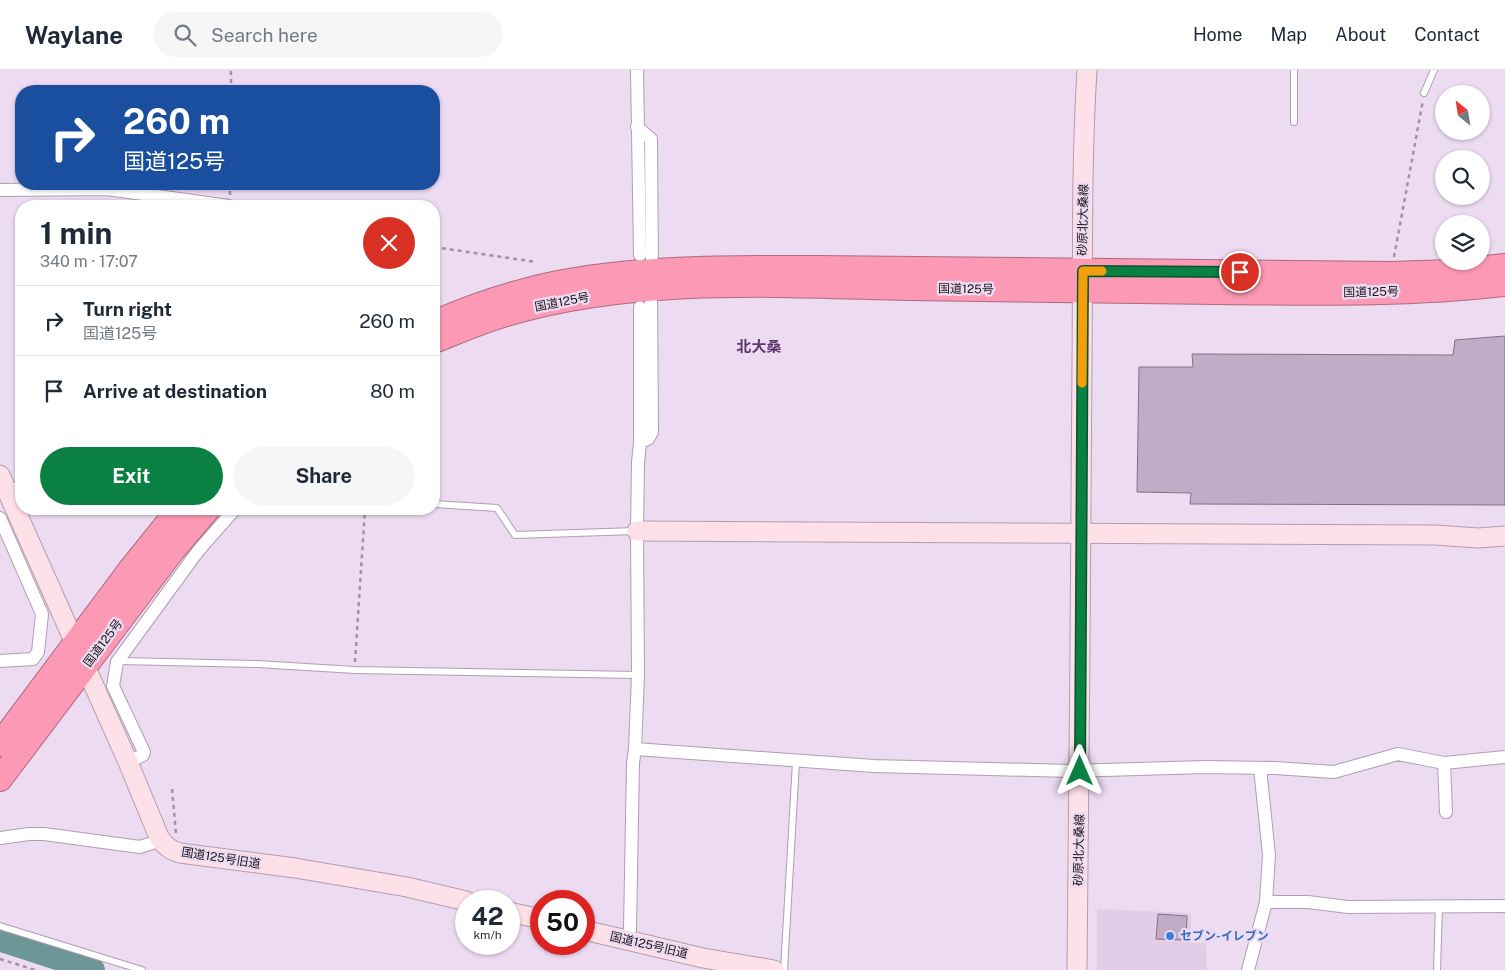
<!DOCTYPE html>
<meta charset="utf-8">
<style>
body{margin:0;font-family:"Public Sans","Noto Sans JP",sans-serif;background:#f6f6f7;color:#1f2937;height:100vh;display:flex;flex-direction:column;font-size:19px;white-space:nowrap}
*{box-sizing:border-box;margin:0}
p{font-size:16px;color:#747a83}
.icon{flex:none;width:28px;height:28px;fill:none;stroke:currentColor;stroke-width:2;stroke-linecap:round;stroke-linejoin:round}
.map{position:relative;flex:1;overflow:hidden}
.drawer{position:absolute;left:15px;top:130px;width:425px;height:315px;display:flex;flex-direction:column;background:#fff;border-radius:20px;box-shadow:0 1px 4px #0004}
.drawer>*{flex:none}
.guide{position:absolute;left:15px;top:15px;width:425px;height:105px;border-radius:20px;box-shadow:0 1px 4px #0004;background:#1a4fa0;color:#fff;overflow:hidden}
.needle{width:32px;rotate:330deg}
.controls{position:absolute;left:1435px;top:15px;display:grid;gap:10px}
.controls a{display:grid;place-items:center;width:55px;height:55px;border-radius:50%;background:#fff;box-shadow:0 1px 4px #0004;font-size:25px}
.speed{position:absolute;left:455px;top:820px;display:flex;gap:10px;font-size:25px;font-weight:700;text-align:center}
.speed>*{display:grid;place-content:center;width:65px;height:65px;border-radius:50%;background:#fff;box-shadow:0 1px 4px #0004;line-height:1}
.speed small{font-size:12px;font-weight:400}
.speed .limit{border:8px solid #d22;background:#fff;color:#111}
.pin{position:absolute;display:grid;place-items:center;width:42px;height:42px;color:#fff;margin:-21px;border:2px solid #fff;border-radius:50%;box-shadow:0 1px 5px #0007}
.me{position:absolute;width:55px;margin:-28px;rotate:0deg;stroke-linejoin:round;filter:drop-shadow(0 0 4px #0008)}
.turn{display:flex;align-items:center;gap:18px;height:105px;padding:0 25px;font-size:22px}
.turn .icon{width:65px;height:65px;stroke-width:2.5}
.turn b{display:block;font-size:35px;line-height:42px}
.round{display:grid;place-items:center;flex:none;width:52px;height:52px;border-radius:26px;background:#f6f6f7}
.headline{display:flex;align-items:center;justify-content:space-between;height:85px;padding:0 25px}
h1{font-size:30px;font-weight:700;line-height:38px}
.action{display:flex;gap:10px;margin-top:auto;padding:10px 25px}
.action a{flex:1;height:58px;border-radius:30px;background:#0b8043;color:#fff;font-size:20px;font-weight:700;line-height:58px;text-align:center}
.action a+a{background:#f6f6f7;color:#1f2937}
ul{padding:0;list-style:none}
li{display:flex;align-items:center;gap:15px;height:70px;padding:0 25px;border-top:1px solid #e0e1e3}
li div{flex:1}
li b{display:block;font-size:19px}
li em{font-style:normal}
header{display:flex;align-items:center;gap:30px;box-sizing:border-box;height:70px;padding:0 25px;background:#fff;border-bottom:1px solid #e0e1e3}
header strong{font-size:24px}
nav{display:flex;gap:28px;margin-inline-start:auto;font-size:18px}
.search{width:350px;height:45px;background:#f6f6f7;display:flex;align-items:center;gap:12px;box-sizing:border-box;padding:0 18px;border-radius:28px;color:#747a83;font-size:19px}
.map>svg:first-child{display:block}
.built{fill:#e2cce8}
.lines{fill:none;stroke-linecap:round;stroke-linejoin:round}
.stream{stroke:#6d9797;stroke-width:4}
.river{stroke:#6d9797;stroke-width:24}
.building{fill:#c1acc7;stroke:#817185}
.lane-casing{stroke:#af9eb3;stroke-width:8}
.street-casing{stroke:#af9eb3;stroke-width:14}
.secondary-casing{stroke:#af9eb3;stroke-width:21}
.highway-casing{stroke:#ac6a7e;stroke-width:26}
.path{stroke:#a092a3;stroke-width:2.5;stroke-dasharray:4 4;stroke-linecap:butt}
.lane{stroke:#fff;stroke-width:6}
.street{stroke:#fff;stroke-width:12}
.secondary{stroke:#fee0e8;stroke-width:19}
.highway{stroke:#fc99b4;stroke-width:24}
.route-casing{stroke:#07532c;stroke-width:12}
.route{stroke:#0b8043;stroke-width:9}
.slow{stroke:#f59e0b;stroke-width:9}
.shop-dot{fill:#3f7fe0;stroke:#eddbf2;stroke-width:2}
.labels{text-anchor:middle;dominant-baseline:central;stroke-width:4.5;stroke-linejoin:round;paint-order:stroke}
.street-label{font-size:12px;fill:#18121a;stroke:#eddbf2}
.shop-label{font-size:12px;font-weight:bold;fill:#366cbe;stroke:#eddbf2;text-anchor:start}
.quarter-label{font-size:15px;font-weight:bold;fill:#5d366e;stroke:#eddbf2}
</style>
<header>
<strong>Waylane</strong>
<div class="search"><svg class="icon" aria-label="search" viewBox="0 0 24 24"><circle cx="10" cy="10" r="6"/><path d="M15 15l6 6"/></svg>Search here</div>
<nav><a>Home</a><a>Map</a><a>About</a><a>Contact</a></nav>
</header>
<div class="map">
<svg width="1505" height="900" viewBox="0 0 1505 900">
<rect width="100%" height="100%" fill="#eddbf2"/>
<polygon class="built" points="1097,839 1191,843 1191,873 1206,873 1207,900 1097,900"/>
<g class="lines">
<polyline class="stream" points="0,880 63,900"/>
<polyline class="river" points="0,869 93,900"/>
</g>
<g class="building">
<polygon points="1505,266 1505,435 1190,434 1191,423 1137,422 1139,297 1193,297 1192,284 1453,285 1455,270"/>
<polygon points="1158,844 1187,846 1186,870 1156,869"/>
</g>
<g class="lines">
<defs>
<g id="lane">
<polyline points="1424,23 1434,0"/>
<polyline points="1294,52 1294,0"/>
<polyline points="9,416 21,416"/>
<polyline points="434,434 497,438 515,465 636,461"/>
<polyline points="120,591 257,594 355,600 638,605"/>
<polyline points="0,856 142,900"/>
<polyline points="784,900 796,692"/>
<polyline points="1437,900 1439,836"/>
</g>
<g id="street">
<polyline points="637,0 640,185"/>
<polyline points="637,57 651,69 652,201"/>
<polyline points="0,120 107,119 229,136"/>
<polyline points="640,372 648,369 652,362 651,218"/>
<polyline points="0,448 42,544 38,582 33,589 0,591"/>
<polyline points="635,679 874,696 1070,701 1205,697 1275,698 1334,702 1398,684 1444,693 1505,687"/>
<polyline points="128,692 143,685 144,682 113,616 117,592 198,481 235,439"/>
<polyline points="1444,693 1446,742"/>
<polyline points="0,768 29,764 44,764 140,777 161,770"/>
<polyline points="1266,832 1308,832 1348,837 1505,836"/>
<polyline points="628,870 630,859 633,693 635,679 638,605 637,461 638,393 640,372 640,237"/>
<polyline points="1248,900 1266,832 1269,785 1260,698"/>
</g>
<g id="secondary">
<polyline points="0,405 128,692 159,767 165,775 172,780 180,783 295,798 407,817 466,831"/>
<polyline points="637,461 1435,465 1478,468 1505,466"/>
<polyline points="509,842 541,849"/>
<polyline points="584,860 703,888 774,900"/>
<path d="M1077 900C1080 696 1080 493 1082 289 1083 193 1081 96 1087 0"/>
</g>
<g id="highway">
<path d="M434 253C490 228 552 211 612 205 680 197 748 198 817 198L1392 204 1449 202 1505 196"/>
<path d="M434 271C459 261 484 250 510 243 639 206 776 215 909 218 1012 220 1115 221 1218 222 1314 223 1410 225 1505 214"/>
<polyline points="0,674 130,500 179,439"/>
<polyline points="0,709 173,480 208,439"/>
</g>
</defs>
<use href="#lane" class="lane-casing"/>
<use href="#street" class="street-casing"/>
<use href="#secondary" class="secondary-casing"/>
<use href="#highway" class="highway-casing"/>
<g class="path">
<polyline points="231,21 231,0"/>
<polyline points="230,125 230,114"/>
<polyline points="434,177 536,192"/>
<polyline points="1394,187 1423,30"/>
<polyline points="355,592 365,439"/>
<polyline points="172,719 176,763"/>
<polyline points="0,889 35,900"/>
</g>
<use href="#lane" class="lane"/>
<use href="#street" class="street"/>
<use href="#secondary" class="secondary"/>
<use href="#highway" class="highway"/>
</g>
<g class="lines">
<defs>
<polyline id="route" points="1080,701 1083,201 1240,202"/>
</defs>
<use href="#route" class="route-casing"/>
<use href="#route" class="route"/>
<polyline class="slow" points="1082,313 1083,201 1102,201"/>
</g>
<circle class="shop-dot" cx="1170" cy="866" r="5"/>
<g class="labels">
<g class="street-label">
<text transform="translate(1083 150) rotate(-89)">砂原北大桑線</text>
<text transform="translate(966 219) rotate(1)">国道125号</text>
<text transform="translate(1371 222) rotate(-1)">国道125号</text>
<text transform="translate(562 232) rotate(-11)">国道125号</text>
<text transform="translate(103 573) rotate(-53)">国道125号</text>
<text transform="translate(1079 780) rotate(-89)">砂原北大桑線</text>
<text transform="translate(221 788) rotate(9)">国道125号旧道</text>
<text transform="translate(649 875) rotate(13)">国道125号旧道</text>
</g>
<g class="shop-label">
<text x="1180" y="866">セブン-イレブン</text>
</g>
<g class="quarter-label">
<text x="759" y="276">北大桑</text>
</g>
</g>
</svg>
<div class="controls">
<a><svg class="needle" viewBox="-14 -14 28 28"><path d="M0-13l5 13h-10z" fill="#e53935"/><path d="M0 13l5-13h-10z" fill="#747a83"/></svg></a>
<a><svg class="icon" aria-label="search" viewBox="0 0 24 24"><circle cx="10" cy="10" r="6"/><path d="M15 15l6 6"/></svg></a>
<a><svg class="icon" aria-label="layers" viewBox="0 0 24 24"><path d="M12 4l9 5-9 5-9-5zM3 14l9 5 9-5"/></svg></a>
</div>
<div class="speed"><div>42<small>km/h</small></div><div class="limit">50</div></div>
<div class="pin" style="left:1240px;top:202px;background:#d93025"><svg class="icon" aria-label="arrive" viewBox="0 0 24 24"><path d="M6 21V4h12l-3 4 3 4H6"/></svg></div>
<svg class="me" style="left:1080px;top:701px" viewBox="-20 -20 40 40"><path d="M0-17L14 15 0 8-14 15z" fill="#0b8043" stroke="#fff" stroke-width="4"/></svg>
<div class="guide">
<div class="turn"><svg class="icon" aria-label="right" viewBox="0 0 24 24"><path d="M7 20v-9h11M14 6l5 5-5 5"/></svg><div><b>260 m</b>国道125号</div></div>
</div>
<section class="drawer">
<div class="headline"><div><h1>1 min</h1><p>340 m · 17:07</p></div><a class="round" style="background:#d93025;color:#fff"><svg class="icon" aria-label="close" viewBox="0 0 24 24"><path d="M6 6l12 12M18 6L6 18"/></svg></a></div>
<ul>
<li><svg class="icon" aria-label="right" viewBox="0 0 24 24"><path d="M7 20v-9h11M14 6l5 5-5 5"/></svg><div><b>Turn right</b><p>国道125号</p></div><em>260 m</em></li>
<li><svg class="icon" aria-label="arrive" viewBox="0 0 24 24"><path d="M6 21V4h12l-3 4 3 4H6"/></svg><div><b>Arrive at destination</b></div><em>80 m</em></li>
</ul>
<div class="action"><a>Exit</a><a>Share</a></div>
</section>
</div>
